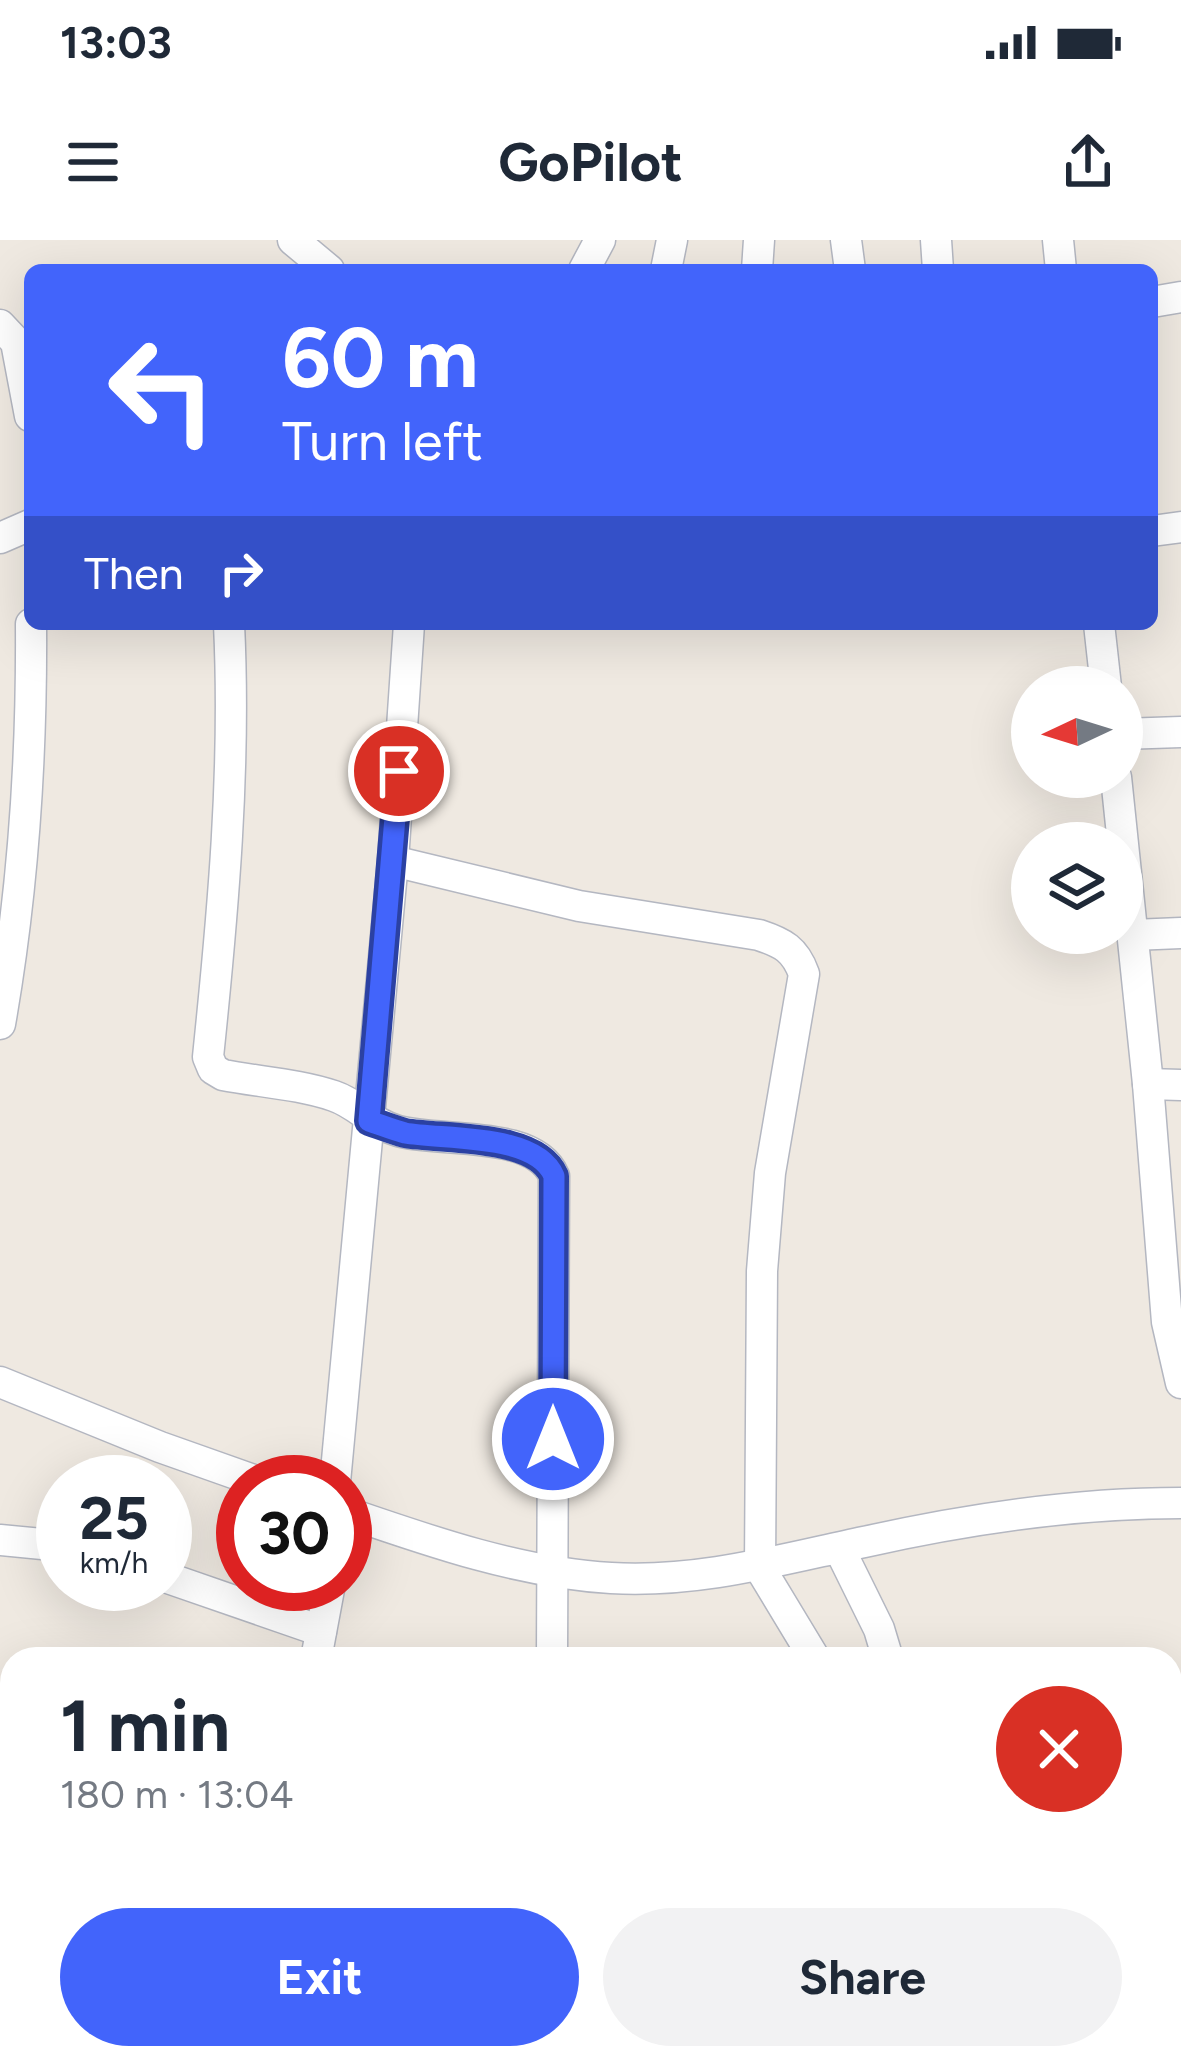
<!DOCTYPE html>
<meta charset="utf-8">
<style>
body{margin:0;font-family:Figtree,sans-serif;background:#f2f2f3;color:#1f2937;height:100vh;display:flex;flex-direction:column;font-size:45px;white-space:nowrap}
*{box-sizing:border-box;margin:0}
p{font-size:39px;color:#747a83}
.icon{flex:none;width:66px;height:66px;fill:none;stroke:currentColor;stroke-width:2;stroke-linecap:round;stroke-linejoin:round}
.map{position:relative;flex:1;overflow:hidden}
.details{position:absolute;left:0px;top:1407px;width:1182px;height:423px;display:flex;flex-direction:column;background:#fff;border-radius:36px 36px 0 0;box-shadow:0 12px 48px #0002}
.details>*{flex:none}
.guide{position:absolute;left:24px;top:24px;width:1134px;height:366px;border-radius:18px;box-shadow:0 12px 48px #0002;background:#4264fb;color:#fff;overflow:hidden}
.needle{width:78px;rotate:266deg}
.tools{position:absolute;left:1011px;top:426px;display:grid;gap:24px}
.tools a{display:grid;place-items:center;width:132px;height:132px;border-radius:50%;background:#fff;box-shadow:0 12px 48px #0002;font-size:60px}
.speed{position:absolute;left:36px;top:1215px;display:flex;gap:24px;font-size:60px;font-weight:700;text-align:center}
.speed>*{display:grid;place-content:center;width:156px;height:156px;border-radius:50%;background:#fff;box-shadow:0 12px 48px #0002;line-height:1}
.speed small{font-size:30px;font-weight:400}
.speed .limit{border:18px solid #d22;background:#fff;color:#111}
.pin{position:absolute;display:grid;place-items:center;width:102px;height:102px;color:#fff;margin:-51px;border:6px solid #fff;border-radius:50%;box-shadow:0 3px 12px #0007}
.me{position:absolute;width:132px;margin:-66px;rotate:0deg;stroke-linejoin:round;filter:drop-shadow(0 0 9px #0008)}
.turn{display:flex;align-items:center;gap:42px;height:252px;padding:0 60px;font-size:54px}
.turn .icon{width:156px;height:156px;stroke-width:2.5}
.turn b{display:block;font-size:84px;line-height:102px}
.then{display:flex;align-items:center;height:114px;padding:0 60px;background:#0003;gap:24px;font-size:45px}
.round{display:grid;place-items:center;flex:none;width:126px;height:126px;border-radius:63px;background:#f2f2f3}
.summary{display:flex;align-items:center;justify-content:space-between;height:204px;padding:0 60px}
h1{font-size:72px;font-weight:700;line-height:90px}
.cta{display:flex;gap:24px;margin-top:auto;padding:24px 60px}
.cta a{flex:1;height:138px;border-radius:72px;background:#4264fb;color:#fff;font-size:48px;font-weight:700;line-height:138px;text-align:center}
.cta a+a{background:#f2f2f3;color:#1f2937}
.status{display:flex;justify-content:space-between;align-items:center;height:84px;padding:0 60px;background:#fff;direction:ltr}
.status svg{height:33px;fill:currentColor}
header{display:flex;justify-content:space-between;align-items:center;height:156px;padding:0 60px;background:#fff;font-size:54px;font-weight:700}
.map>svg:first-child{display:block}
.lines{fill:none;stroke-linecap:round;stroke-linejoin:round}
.street-casing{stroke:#b4b7c1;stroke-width:33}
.street{stroke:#fff;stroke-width:30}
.route-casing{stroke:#2b41a3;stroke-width:30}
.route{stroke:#4264fb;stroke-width:21}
</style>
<div class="status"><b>13:03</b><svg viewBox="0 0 49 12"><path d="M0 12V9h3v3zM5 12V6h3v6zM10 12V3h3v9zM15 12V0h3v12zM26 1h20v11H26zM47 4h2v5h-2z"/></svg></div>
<header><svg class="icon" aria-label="menu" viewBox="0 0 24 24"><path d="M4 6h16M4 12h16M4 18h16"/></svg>GoPilot<svg class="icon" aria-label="share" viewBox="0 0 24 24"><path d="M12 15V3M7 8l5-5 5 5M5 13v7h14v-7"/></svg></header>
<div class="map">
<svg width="1181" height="1829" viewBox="0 0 1181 1829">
<rect width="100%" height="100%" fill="#efe9e1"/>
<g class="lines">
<defs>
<g id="street">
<polyline points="293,0 329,30"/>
<polyline points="846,0 850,30"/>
<polyline points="936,0 938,30"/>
<polyline points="1058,0 1061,30"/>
<polyline points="584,30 600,0"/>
<polyline points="666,30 672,0"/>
<polyline points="757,30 759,0"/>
<polyline points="1152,62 1181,57"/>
<polyline points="0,85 16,102 30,176"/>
<polyline points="1152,291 1181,287"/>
<polyline points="0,298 30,285"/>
<path d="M229 384C236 528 223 673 208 817L213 829 223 835C259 842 299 844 334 856 358 864 372 884 398 891 440 903 534 889 554 936L552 1419"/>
<polyline points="1099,384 1106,447"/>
<polyline points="1122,494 1181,492"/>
<polyline points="1116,537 1148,844 1167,1082 1181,1143"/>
<path d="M393 621 579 666 759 695C783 703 795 709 804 734L770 933 762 1031 760 1328 815 1419"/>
<polyline points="1133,695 1181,693"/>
<path d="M0 784C23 653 32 517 31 384"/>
<polyline points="1148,844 1181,845"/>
<polyline points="0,1142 160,1207 259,1242"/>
<polyline points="335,1242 393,621 409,384"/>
<path d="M345 1272C429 1301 521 1333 611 1338 699 1343 779 1320 864 1302 967 1279 1075 1263 1181 1263"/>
<polyline points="0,1300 63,1306"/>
<polyline points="839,1308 879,1389 888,1419"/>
<polyline points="165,1337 321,1391"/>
<polyline points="316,1419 330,1344"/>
<polyline points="0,1506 12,1506"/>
<polyline points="990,1829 991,1818"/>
</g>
</defs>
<use href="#street" class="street-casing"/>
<use href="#street" class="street"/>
</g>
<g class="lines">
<defs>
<path id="route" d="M399 531 369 881C381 885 393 890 405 893 445 900 536 893 554 936L553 1199"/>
</defs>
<use href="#route" class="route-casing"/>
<use href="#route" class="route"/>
</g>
</svg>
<div class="tools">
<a><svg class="needle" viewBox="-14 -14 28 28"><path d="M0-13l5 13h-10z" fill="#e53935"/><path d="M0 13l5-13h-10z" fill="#747a83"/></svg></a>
<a><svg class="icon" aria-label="layers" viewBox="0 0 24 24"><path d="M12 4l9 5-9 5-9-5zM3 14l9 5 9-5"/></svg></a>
</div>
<div class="speed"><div>25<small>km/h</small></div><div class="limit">30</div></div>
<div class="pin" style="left:399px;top:531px;background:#d93025"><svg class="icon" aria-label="arrive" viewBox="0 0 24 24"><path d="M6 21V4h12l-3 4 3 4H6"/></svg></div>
<svg class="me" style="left:553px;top:1199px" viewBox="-20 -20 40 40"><circle r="17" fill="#4264fb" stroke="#fff" stroke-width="3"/><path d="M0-11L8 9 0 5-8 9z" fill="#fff"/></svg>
<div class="guide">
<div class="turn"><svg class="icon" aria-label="left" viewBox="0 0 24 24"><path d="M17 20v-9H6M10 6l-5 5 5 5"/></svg><div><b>60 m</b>Turn left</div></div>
<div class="then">Then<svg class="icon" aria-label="right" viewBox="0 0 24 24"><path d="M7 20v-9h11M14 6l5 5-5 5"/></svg></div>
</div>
<section class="details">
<div class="summary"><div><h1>1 min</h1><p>180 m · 13:04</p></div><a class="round" style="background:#d93025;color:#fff"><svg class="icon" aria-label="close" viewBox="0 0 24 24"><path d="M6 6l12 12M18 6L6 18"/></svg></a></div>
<div class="cta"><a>Exit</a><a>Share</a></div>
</section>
</div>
